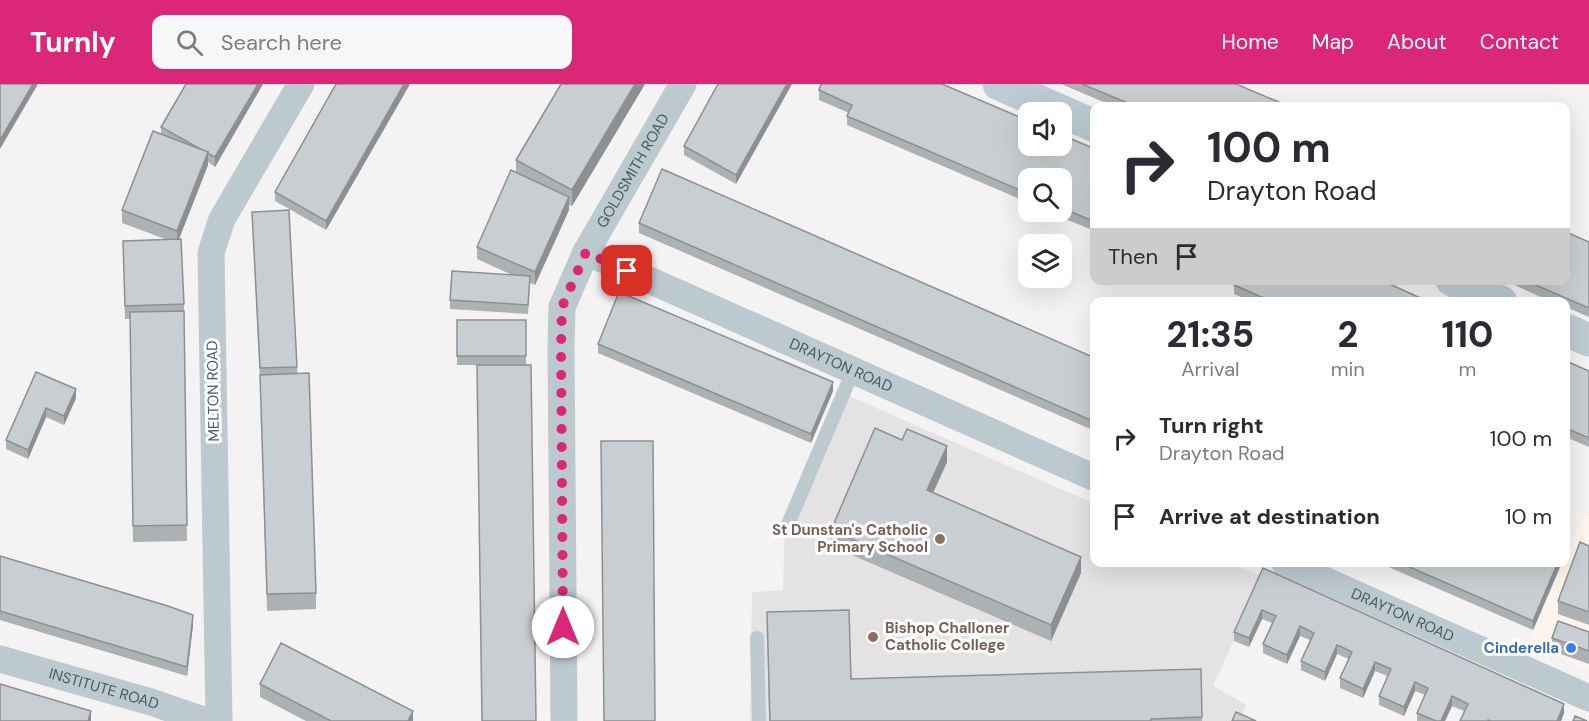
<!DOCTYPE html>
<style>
body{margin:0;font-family:"DM Sans",sans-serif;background:#f7f7f7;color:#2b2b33;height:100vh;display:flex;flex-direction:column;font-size:22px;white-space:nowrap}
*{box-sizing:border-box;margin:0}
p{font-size:20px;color:#7c7c81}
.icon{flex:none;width:33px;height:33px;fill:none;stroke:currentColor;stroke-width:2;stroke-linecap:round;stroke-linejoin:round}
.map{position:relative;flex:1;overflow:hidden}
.panel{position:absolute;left:1090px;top:213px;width:480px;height:270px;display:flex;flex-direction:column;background:#fff;border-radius:12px;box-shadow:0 6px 24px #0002}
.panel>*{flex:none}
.top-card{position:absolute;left:1090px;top:18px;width:480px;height:183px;border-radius:12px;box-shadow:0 6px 24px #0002;background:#fff;color:#2b2b33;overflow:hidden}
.controls{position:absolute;left:1018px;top:18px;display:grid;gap:12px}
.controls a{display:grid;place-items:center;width:54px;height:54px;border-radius:12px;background:#fff;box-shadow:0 6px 24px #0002;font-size:30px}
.pin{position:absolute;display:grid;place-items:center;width:51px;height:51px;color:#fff;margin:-26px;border-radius:12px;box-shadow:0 3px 9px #0006}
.me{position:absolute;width:66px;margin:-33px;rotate:0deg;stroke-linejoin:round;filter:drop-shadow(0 0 4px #0008)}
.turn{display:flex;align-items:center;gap:21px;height:126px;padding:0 18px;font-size:27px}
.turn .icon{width:78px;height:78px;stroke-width:2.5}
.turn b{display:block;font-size:42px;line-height:51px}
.then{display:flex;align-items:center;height:57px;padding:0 18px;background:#0003;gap:12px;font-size:22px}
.eta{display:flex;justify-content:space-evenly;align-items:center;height:102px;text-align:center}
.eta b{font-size:36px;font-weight:800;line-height:42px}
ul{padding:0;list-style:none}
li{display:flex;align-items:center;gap:18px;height:78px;padding:0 18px}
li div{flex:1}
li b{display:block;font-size:22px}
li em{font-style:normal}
header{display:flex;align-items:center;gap:36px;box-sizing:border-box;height:84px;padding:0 30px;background:#db2777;color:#fff}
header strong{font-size:28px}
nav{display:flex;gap:33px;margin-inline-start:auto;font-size:21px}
.search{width:420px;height:54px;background:#f7f7f7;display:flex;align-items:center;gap:15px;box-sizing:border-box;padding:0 21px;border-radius:12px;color:#7c7c81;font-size:22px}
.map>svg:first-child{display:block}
.commercial{fill:#fdf5ec}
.education{fill:#e5e2e4}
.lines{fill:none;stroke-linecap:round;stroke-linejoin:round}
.service{stroke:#bcc9ce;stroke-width:14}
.minor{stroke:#bcc9ce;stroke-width:27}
.secondary{stroke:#bdccd3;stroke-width:33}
.wall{fill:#acb1b4}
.shaded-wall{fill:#8c9092}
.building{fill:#c8ced1;stroke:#8c9092;stroke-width:1.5}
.route{stroke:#db2777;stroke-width:10;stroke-dasharray:0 18}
.education-dot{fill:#8d6e63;stroke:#fff;stroke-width:2}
.shop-dot{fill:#3f7fe0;stroke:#fff;stroke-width:2}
.labels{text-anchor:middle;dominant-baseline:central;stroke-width:6;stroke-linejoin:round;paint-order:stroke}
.street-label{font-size:15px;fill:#485960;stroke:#fff}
.education-label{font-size:15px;font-weight:bold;fill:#785e54;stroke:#fff;text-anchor:end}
.shop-label{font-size:15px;font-weight:bold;fill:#366cbe;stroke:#fff;text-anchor:end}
</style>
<header>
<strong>Turnly</strong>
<div class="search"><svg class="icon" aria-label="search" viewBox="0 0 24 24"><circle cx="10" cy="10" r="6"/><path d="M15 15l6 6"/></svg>Search here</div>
<nav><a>Home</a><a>Map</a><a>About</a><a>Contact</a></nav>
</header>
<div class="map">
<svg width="1589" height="637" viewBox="0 0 1589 637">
<rect width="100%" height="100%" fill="#f4f2f2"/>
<polygon class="commercial" points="1584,428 1589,431 1589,586 1528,561 1563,479 1566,478 1566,470"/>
<polygon class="education" points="842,309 1095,420 1095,478 1229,479 1263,493 1213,602 1246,621 1239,637 750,637 752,508 783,506 785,431"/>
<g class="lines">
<g class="service">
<polyline points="786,445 853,287"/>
<polyline points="757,554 759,637"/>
</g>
<g class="minor">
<path id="s1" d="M586 168 1095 394"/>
<path id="s2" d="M1284 478 1589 614"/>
<path id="s3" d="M0 575 151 618 206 637"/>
<polyline points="219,637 211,169 222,135 301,0"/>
<path id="s4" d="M564 637 561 262 562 223 586 168 683 0"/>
</g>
<g class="secondary">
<polyline points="999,0 1095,42"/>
<polyline points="1452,196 1501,218"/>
<polyline points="1566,246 1589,256"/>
</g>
</g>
<g class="wall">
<polygon points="186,0 263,0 215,83 208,78 208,81 179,155 184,220 187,457 133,458 130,235 125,235 123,157 165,155 122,139 122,126 161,50 161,43"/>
<polygon points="336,0 410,0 326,146 275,117 275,108"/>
<polygon points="645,0 572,122 569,121 569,126 535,201 530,199 528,230 450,225 450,216 512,191 477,175 477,163 516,89 516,76"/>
<polygon points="792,0 736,100 684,71 684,62"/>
<polygon points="1061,0 1236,0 1288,22 1113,22"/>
<polygon points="819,6 1095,65 1095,147 1048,128 1062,128 1062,94 1029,94 1029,119 847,41 847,32 849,29 819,16"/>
<polygon points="252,128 297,283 316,509 316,525 267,527 260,297"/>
<polygon points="639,139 1095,274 1095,347 639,149"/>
<polygon points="1589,158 1589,233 1566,223 1566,218 1552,218 1503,196 1566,196"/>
<polygon points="1234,201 1429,218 1252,218 1234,210"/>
<rect x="457" y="236" width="69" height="45"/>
<polygon points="598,260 833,307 811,359 598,269"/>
<polygon points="1566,277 1589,287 1589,363 1566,353"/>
<polygon points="36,288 76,314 64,341 46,333 28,375 6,365 6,356"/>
<polygon points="947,378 933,409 1081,489 1051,557 831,462 831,446"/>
<polygon points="1589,462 1589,541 1558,530 1558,517"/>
<polygon points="0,472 193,541 187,592 0,536"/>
<polygon points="1377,478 1560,478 1560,483 1533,546"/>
<polygon points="1263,484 1564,629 1561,637 1460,637 1464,627 1452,622 1445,637 1417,637 1417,629 1425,611 1415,607 1404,632 1379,621 1379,612 1387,592 1375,587 1363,614 1340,604 1340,594 1349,575 1344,573 1337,570 1325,597 1301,586 1301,577 1310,556 1300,552 1287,580 1263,569 1263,560 1272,539 1262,535 1249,563 1234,557 1234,548"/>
<polygon points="767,528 851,595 1201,585 1202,637 769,637"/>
<polygon points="1589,548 1589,580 1552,567 1552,554"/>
<polygon points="260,600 413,637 306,637 260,613"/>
</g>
<g class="shaded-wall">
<polygon points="33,0 38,0 0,65 0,56"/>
<polygon points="258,0 263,0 215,83 215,73"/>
<polygon points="404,0 410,0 326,146 326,137"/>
<polygon points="635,0 645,0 572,122 572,106"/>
<polygon points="787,0 792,0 736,100 736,91"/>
<polygon points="208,68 208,81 177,160 177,147"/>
<polygon points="569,113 569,126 535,201 535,188"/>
<polygon points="833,298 833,307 811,359 811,350"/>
<polygon points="76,305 76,314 64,341 64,332"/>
<polygon points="46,324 46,333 28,375 28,366"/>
<polygon points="947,362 947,378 927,422 927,406"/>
<polygon points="1081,473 1081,489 1051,557 1051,541"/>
<polygon points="1558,478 1560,478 1560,483 1533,546 1533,537"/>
<polygon points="1262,526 1262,535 1249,563 1249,554"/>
<polygon points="193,531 193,541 187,592 187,583"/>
<polygon points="1300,542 1300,552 1287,580 1287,571"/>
<polygon points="1337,561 1337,570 1325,597 1325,588"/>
<polygon points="1375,578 1375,587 1363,614 1363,605"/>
<polygon points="1415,598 1415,607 1404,632 1404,623"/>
<polygon points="1452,612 1452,622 1445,637 1441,637"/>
<polygon points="1564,620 1564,629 1561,637 1557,637"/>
<polygon points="91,627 91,637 88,637"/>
<polygon points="413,627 413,637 408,637"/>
</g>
<g class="building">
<polygon points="0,0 33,0 0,56"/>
<polygon points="186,0 258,0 215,73 207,69 208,68 202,66 161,43"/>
<polygon points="336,0 404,0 326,137 275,108"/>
<polygon points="561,0 635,0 572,106 516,76"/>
<polygon points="718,0 787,0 736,91 684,62"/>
<polygon points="821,0 942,0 1029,37 1029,62 1062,62 1062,51 1095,65 1095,138 1062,124 1062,94 1029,94 1029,110 847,32 852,21 819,6"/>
<polygon points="1082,0 1236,0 1288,22 1165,22 1158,19 1156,22 1135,22"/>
<polygon points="153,47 208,68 177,147 122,126"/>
<polygon points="662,85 1095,274 1095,338 639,139"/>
<polygon points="511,86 569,113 535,188 477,163"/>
<polygon points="289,126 297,283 260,284 252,128"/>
<polygon points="1566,148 1589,158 1589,224 1524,196 1566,196"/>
<polygon points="181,155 184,220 125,222 123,157"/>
<polygon points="452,187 530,192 528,221 450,216"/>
<polygon points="1236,196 1381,196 1429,218 1273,218 1234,201"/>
<polygon points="619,208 833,298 811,350 598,260"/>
<polygon points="184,227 187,441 133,442 130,228"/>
<rect x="457" y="236" width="69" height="36"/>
<polygon points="1566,277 1589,287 1589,354 1566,344"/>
<polygon points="477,281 531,281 536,637 482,637"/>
<polygon points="36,288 76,305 64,332 46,324 28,366 6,356"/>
<polygon points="309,289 316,509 267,510 260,291"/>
<polygon points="875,344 902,356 907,345 947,362 927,406 1081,473 1051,541 831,446"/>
<polygon points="601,357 653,357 655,637 604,637"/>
<polygon points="1580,458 1589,462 1589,528 1558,517"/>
<polygon points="0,472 168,522 193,531 187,583 0,527"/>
<polygon points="1398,478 1558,478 1533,537"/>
<polygon points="1263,484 1564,620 1557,637 1491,637 1488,636 1488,637 1460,637 1468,620 1452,612 1441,637 1436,637 1417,629 1428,604 1415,598 1404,623 1379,612 1391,585 1375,578 1363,605 1340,594 1352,568 1344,564 1337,561 1325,588 1301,577 1314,549 1300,542 1287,571 1263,560 1276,532 1262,526 1249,554 1234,548"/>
<polygon points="849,526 851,595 1201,585 1202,633 1151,635 1151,637 770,637 767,528"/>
<polygon points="1558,537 1589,548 1589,567 1552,554"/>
<polygon points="281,559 413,627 408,637 331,637 260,600"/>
<polygon points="0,600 91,627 88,637 0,637"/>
<polygon points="1236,628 1256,637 1232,637"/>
<polygon points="1575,632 1587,637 1573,637"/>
</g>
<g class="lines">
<polyline class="route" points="563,543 561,262 562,223 586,168 627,187"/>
</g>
<g class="education-dot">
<circle cx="940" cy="455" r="6"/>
<circle cx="873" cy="553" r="6"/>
</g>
<circle class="shop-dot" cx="1571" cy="564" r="6"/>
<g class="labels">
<g class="street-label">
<text stroke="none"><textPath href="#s4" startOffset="568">GOLDSMITH ROAD</textPath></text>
<text stroke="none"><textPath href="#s1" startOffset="279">DRAYTON ROAD</textPath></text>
<text transform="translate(213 307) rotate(-91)">MELTON ROAD</text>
<text stroke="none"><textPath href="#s2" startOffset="130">DRAYTON ROAD</textPath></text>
<text stroke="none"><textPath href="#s3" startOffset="108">INSTITUTE ROAD</textPath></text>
</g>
<g class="education-label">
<text x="928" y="446">St Dunstan's Catholic<tspan x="928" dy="17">Primary School</tspan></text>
<text x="885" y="544" text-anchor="start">Bishop Challoner<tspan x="885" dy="17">Catholic College</tspan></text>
</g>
<g class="shop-label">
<text x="1559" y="564">Cinderella</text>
</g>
</g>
</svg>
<div class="controls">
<a><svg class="icon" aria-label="sound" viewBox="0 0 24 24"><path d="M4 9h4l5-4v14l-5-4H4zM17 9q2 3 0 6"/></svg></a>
<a><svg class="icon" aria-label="search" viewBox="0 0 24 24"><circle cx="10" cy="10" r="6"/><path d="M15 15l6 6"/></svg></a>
<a><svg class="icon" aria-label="layers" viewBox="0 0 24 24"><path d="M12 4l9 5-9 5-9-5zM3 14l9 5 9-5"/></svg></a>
</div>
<div class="pin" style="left:627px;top:187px;background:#d93025"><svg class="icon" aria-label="arrive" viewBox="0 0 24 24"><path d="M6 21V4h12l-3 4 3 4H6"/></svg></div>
<svg class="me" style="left:563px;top:543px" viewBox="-20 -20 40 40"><circle r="19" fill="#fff"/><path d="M0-13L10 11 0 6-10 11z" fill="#db2777"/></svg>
<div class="top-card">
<div class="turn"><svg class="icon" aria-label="right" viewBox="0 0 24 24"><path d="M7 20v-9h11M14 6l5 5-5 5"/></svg><div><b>100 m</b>Drayton Road</div></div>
<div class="then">Then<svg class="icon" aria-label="arrive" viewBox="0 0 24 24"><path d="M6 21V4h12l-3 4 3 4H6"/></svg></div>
</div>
<section class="panel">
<div class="eta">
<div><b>21:35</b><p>Arrival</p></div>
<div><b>2</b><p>min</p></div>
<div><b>110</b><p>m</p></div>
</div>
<ul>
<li><svg class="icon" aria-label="right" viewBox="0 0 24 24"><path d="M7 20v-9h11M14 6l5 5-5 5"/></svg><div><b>Turn right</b><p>Drayton Road</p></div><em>100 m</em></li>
<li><svg class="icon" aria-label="arrive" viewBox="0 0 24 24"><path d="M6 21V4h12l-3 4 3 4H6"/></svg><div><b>Arrive at destination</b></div><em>10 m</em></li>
</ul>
</section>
</div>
